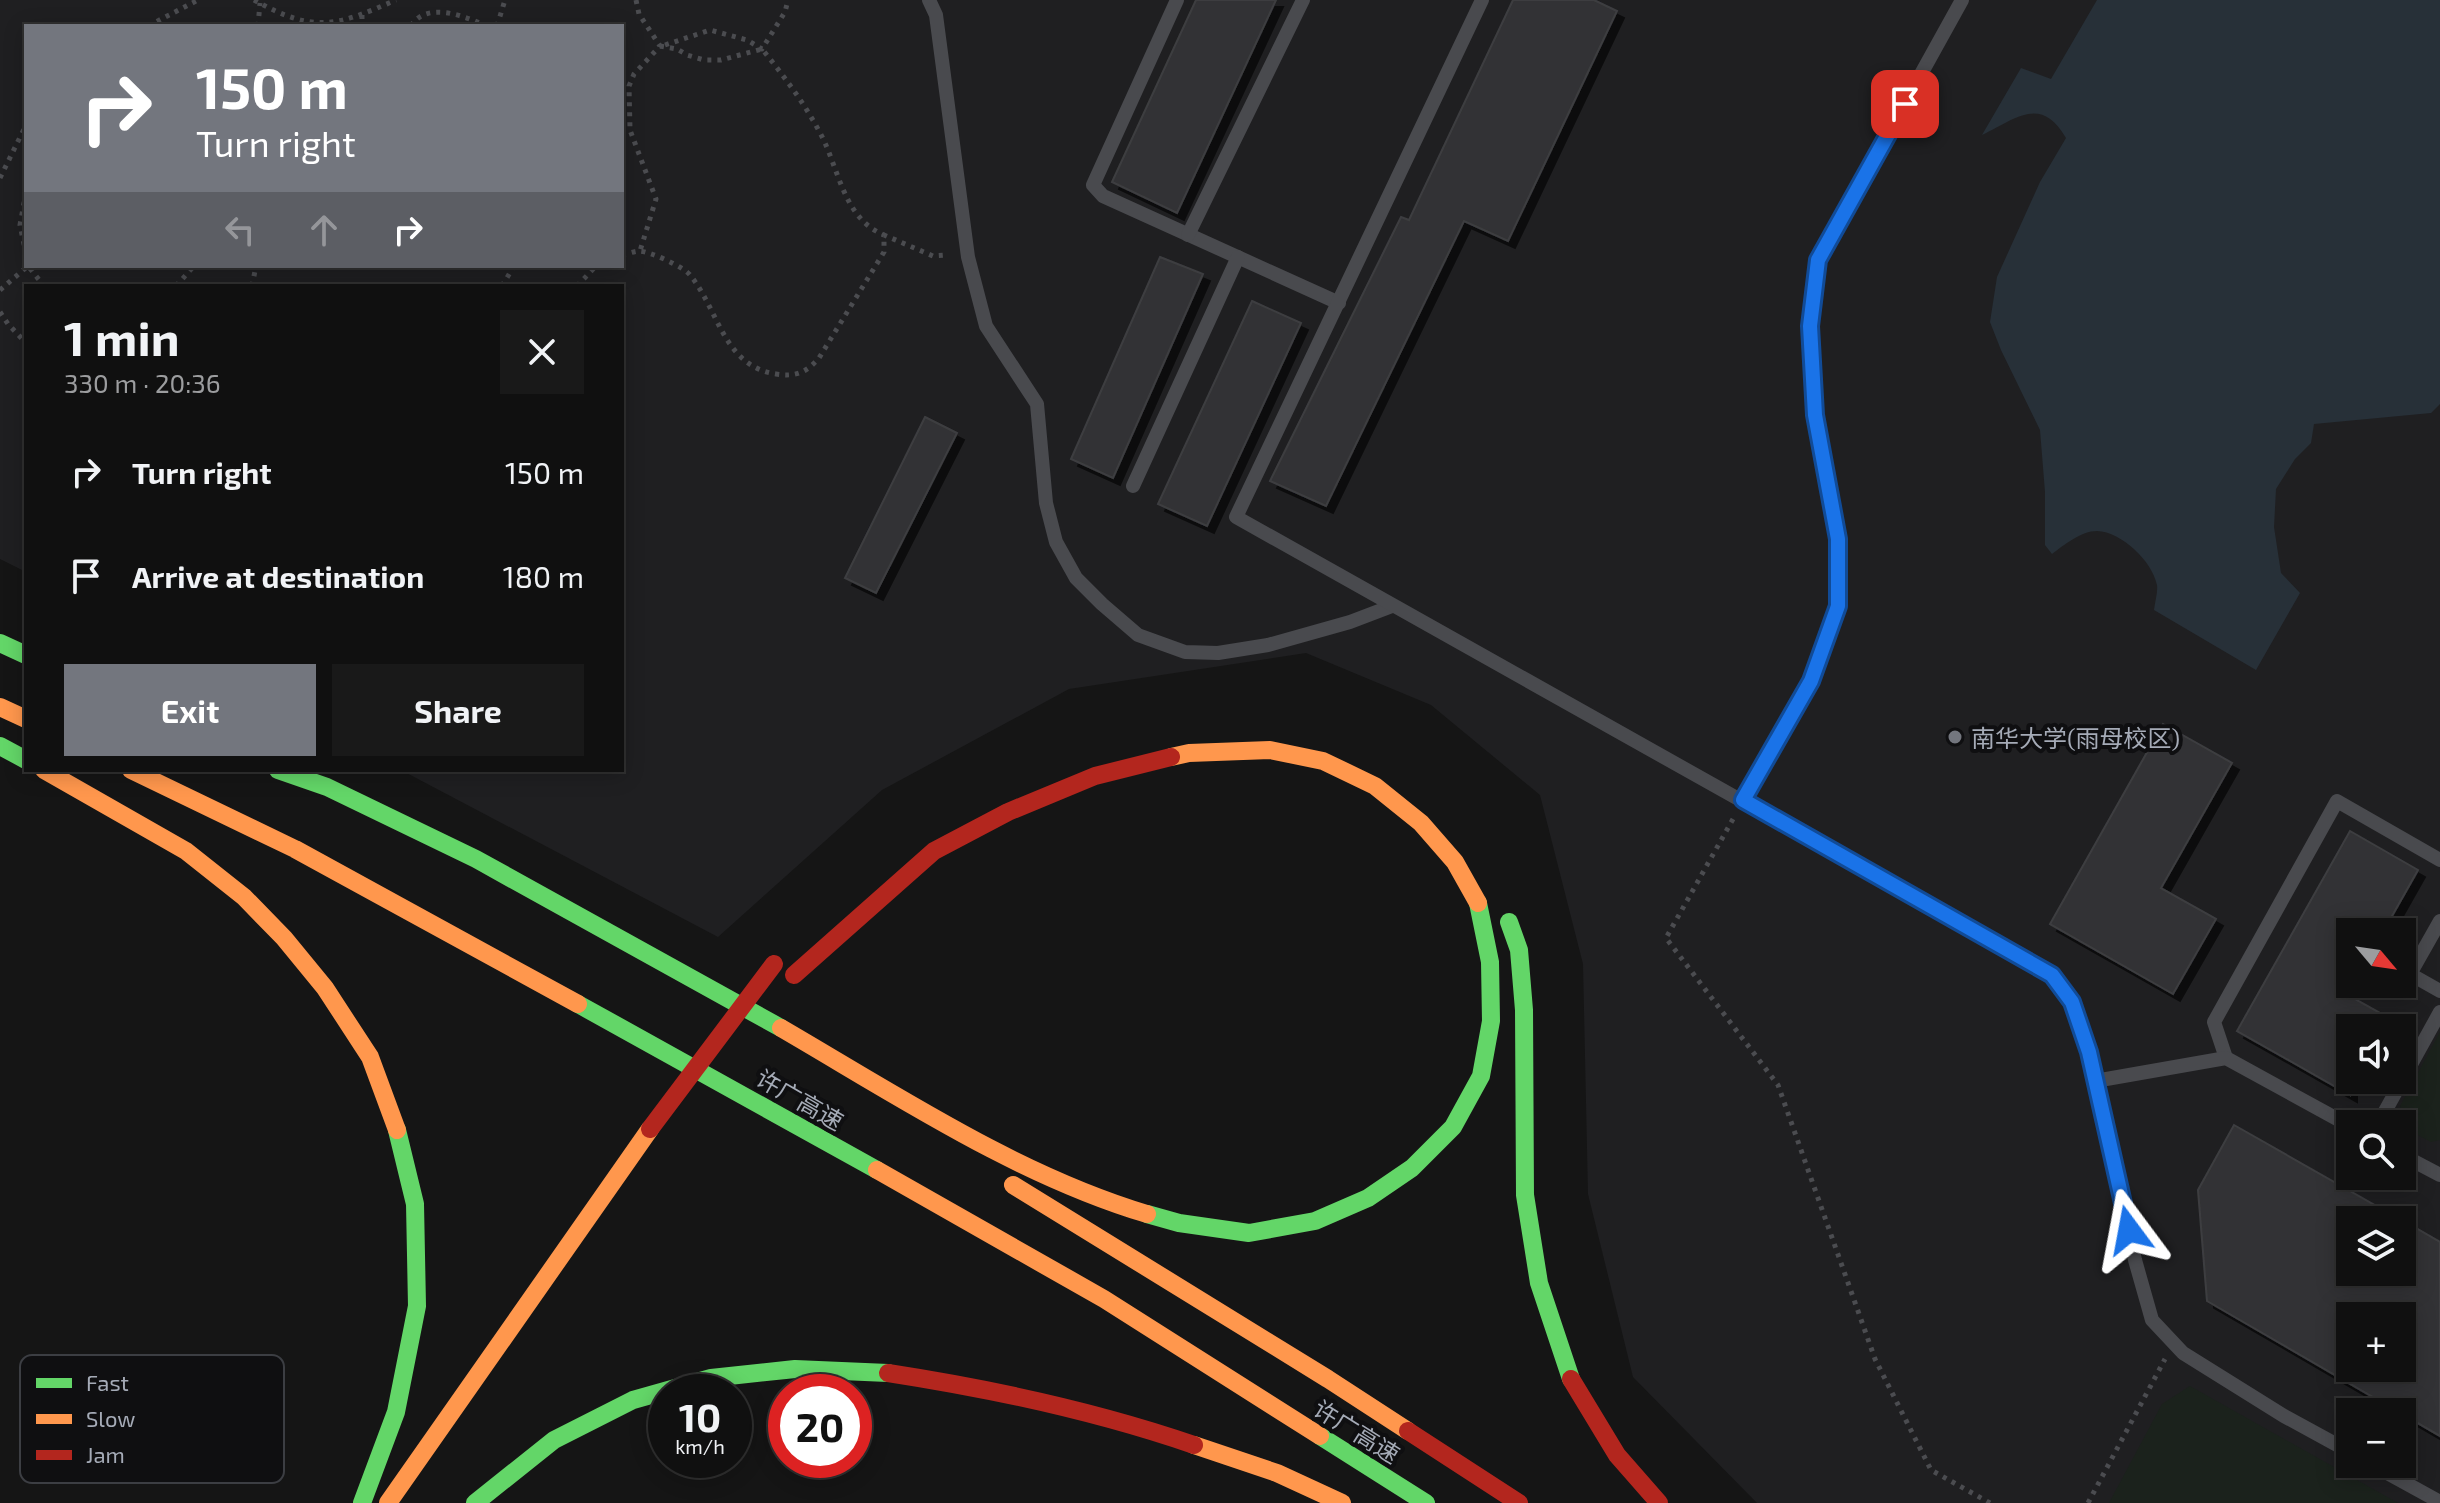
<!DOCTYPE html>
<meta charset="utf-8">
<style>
body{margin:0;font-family:"Exo 2","Noto Sans SC",sans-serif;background:#191919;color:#f1f3f6;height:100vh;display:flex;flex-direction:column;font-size:30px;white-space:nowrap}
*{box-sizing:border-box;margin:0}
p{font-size:26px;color:#9c9d9f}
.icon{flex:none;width:44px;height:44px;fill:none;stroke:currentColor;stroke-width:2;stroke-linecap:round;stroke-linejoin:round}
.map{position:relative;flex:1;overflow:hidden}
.side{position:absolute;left:24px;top:284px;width:600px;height:488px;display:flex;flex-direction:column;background:#101010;border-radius:0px;box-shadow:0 4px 20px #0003,0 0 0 2px #303030}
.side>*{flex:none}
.banner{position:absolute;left:24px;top:24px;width:600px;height:244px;border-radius:0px;box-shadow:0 4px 20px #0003,0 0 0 2px #303030;background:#73767e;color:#fff;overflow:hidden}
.needle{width:52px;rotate:119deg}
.tools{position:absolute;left:2336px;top:918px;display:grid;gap:16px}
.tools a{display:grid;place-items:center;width:80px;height:80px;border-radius:0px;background:#101010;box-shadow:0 4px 20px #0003,0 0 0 2px #303030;font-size:40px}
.speed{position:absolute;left:648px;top:1374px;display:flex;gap:16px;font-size:40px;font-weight:700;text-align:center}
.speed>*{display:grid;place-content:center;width:104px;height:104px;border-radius:50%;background:#101010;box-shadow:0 4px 20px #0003,0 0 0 2px #303030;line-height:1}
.speed small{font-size:20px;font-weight:400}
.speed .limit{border:12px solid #d22;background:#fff;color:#111}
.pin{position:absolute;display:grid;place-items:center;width:68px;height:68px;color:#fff;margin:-34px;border-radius:16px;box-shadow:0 4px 12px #0006}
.me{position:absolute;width:88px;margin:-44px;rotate:347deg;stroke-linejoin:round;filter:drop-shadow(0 0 6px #0008)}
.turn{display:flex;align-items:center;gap:28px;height:168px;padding:0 40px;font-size:36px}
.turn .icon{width:104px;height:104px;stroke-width:2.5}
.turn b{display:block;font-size:56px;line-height:68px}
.lanes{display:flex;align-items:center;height:76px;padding:0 40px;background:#0003;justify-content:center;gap:40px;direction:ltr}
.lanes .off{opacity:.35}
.round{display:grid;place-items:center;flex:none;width:84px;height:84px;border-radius:0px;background:#191919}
.summary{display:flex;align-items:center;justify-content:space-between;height:136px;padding:0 40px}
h1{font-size:48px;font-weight:700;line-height:60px}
.action{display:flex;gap:16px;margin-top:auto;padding:16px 40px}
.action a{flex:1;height:92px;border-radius:0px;background:#73767e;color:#fff;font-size:32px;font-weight:700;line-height:92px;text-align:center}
.action a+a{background:#191919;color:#f1f3f6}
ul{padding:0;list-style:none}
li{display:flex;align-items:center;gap:24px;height:104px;padding:0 40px}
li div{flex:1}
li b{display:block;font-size:30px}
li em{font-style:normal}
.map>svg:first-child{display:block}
.built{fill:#1f1f21;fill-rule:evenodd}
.green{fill:#1b221c}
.water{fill:#273038}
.building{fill:#333334;stroke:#3d3e41;stroke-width:2;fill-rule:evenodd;filter:url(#shadow)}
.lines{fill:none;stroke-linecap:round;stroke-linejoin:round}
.path{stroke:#4b4c50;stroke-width:5;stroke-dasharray:4 6;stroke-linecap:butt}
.lane{stroke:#494a4e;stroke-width:14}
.fast{stroke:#63d668;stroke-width:18}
.slow{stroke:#ff974d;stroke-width:18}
.jam{stroke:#b3261e;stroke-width:18}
.jam-bridge{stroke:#b3261e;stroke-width:18}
.route-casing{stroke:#114b97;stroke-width:20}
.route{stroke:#1a73e8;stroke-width:14}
.poi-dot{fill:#73767e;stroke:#0f0f11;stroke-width:3}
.labels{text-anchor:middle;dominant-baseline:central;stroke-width:8;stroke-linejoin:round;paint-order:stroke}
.poi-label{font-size:24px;fill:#a5abb7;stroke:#0f0f11;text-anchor:start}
.street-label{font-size:24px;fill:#a5abb7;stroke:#0f0f11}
.key{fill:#0f0f11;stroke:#3c3e43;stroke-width:2}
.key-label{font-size:22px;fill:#a5abb7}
</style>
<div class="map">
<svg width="2440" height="1503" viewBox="0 0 2440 1503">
<defs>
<filter id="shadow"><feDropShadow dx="7" dy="7" stdDeviation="0" flood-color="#0009"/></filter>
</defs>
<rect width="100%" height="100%" fill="#151515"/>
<path class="built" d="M0 0H2440V1503H1757L1633 1377 1588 1194 1583 964 1540 795 1431 705 1306 653 1069 689 882 790 718 937 401 770H622V286H26V572L0 559ZM26 26H622V266H26ZM2350 932H2402V984H2350ZM2350 1028H2402V1080H2350ZM2350 1124H2402V1176H2350ZM2350 1220H2402V1272H2350ZM2350 1316H2402V1368H2350ZM2350 1412H2402V1464H2350Z"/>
<g class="green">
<polygon points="2440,1032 2440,1140 2431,1142 2404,1128 2400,1106"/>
<polygon points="2190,1386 2398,1503 2109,1503 2162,1404"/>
</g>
<path class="water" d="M2097 0H2440V404L2431 413 2314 424 2311 443 2295 459 2276 489 2274 527 2281 573 2300 593 2256 670 2154 610C2155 602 2158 592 2157 585 2152 561 2122 532 2097 531 2081 531 2064 545 2052 554L2045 545V492L2040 430 2001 350 1990 322 1997 277 2040 182 2066 138C2041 95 2017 118 1982 135L2021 68 2051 79Z"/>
<g class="building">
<polygon points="1196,0 1276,0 1177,213 1112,182"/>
<polygon points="1513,0 1594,0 1617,11 1508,241 1464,221 1326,506 1270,481 1401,217 1409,220"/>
<polygon points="1160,257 1203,274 1113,478 1071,459"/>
<polygon points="1252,301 1301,323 1207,526 1158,504"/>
<polygon points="925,417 957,433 876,593 845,578"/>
<polygon points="2163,724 2232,763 2161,888 2216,919 2173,994 2050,924"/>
<polygon points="2350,831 2418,870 2383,932 2350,932 2350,991 2348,995 2407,1028 2350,1028 2350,1095 2237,1031"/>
<path d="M2234 1125 2401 1220H2350V1272H2402V1220L2440 1242V1436L2207 1301 2198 1190ZM2350 1316H2402V1368H2350Z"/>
</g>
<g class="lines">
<g class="path">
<path d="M254 0C315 34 336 26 396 0"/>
<polyline points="636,0 639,14 660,46 634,74 629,86 630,130 656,199 640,251"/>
<polyline points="362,15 362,26"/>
<polyline points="148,26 198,0"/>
<polyline points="258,26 260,3"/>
<path d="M411 26C427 0 466 17 487 26"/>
<polyline points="497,26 505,0"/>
<polyline points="665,45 710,30 747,40 762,49 785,12 788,0"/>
<path d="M660 46 677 49 687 55 704 60H721L762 49C783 75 803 101 819 131 839 166 842 218 884 235"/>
<polyline points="0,178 26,125"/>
<polyline points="26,192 20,225 26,254"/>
<path d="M622 255C627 254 635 251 640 251 651 252 684 267 690 275 719 310 723 366 776 374 795 377 806 373 819 358L884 252V235L933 256 947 255"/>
<polyline points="176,286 194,266"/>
<polyline points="252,286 256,266"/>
<polyline points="502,286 514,266"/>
<polyline points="577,286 596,266"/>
<polyline points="0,290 28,266 44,286"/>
<polyline points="0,312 8,324 26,343"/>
<polyline points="1733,819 1666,938 1778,1085 1875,1359 1931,1470 1990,1503"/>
<polyline points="2088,1503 2165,1359"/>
</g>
<g class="lane">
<polyline points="929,0 936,15 968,257 986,326 1037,404 1046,503 1056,542 1076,578 1102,604 1138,635 1185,652 1218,653 1268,645 1350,622 1392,606"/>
<polyline points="1177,0 1093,185 1103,196 1339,303"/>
<polyline points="1482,0 1236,517 2052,975 2072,1002 2089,1052 2135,1260 2152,1320 2183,1353 2284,1416 2350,1452"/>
<polyline points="1188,235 1303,0"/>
<polyline points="1133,486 1238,257"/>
<polyline points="1743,800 1811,681 1838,606 1838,539 1815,415 1810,326 1818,260 1962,0"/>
<polyline points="2440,921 2410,974 2440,991"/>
<polyline points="2226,1058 2214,1022 2337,801 2440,860"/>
<polyline points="2095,1081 2226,1058 2350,1126"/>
<polyline points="2378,1124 2440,1012"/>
<polyline points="2402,1155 2440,1175"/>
<polyline points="2371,1464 2440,1502"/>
</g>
<g class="fast">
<polyline points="0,643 26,655"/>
<polyline points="0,746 26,760"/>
<polyline points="278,770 327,787 476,859 781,1028"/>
<polyline points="1509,922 1519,950 1524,1010 1525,1195 1539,1283 1571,1379"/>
<polyline points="578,1004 877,1170"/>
<polyline points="1147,1214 1179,1223 1249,1233 1315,1221 1368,1198 1412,1168 1453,1127 1481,1076 1491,1021 1490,962 1478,903"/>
<polyline points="1320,1436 1426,1503"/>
<polyline points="362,1503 396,1412 417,1306 415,1204 397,1130"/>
<polyline points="475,1503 554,1440 633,1400 711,1378 795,1369 888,1373"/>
</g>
<g class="slow">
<polyline points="0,707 26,719"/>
<polyline points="1171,757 1189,753 1270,750 1323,761 1375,786 1421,823 1455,862 1478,903"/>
<polyline points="44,770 186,851 244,897 284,938 325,988 370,1057 397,1130"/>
<polyline points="131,770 295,849 578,1004"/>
<path d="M781 1028C898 1096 1017 1175 1147 1214"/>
<polyline points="877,1170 1104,1299 1320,1436"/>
<polyline points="1013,1185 1328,1379 1408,1431"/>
<polyline points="1194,1445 1277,1473 1342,1503"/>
<polyline points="388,1503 650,1129"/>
</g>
<g class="jam">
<polyline points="794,975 934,851 1008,812 1095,776 1171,757"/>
<path d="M888 1373C992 1389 1095 1411 1194 1445"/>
<polyline points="1571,1379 1617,1455 1659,1503"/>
<polyline points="1408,1431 1519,1503"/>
</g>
<polyline class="jam-bridge" points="650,1129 774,964"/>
</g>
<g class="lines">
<defs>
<polyline id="route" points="1905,104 1818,260 1810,326 1815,415 1838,539 1838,606 1811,681 1743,800 2052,975 2072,1002 2089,1052 2129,1230"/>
</defs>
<use href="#route" class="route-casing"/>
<use href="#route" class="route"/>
</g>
<circle class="poi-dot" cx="1955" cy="737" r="8"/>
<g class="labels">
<g class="poi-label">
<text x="1971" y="737">南华大学(雨母校区)</text>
</g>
<g class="street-label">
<text transform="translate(800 1099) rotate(30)">许广高速</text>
<text transform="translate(1357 1431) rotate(32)">许广高速</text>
</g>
</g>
<rect x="20" y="1355" width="264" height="128" rx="12" class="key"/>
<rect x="36" y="1378" width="36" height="10" fill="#63d668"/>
<rect x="36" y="1414" width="36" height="10" fill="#ff974d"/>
<rect x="36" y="1450" width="36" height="10" fill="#b3261e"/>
<g class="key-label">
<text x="86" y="1391">Fast</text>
<text x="86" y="1427">Slow</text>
<text x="86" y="1463">Jam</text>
</g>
</svg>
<div class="tools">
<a><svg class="needle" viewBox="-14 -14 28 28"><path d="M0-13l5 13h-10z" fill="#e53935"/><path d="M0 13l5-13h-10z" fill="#9c9d9f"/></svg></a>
<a><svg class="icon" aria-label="sound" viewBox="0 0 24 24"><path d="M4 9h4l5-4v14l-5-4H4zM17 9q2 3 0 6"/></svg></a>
<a><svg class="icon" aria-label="search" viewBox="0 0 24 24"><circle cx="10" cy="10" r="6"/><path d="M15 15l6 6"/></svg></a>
<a><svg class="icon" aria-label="layers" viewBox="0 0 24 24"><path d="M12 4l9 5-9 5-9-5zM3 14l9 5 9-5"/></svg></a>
<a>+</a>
<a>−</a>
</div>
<div class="speed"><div>10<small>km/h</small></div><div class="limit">20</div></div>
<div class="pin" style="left:1905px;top:104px;background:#d93025"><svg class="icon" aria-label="arrive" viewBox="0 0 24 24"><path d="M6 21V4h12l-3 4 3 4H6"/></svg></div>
<svg class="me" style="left:2129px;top:1230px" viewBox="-20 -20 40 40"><path d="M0-17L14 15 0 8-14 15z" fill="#1a73e8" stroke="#fff" stroke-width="4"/></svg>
<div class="banner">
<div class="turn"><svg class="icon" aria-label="right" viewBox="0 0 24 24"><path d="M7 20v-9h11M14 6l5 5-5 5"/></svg><div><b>150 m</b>Turn right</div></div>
<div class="lanes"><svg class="icon off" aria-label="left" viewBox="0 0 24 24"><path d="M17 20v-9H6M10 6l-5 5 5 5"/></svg><svg class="icon off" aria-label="ahead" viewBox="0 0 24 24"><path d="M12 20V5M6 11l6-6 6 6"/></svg><svg class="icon" aria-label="right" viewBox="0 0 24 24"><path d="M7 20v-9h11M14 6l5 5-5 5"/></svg></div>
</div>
<section class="side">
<div class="summary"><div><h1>1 min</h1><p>330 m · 20:36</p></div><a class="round"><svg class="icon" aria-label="close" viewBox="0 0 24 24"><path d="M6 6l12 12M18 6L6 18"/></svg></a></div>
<ul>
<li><svg class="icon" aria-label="right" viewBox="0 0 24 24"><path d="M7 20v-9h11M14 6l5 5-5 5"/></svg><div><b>Turn right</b></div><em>150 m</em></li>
<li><svg class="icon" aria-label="arrive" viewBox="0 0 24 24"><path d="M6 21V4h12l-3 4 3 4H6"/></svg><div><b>Arrive at destination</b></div><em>180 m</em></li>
</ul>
<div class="action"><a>Exit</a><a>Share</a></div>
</section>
</div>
